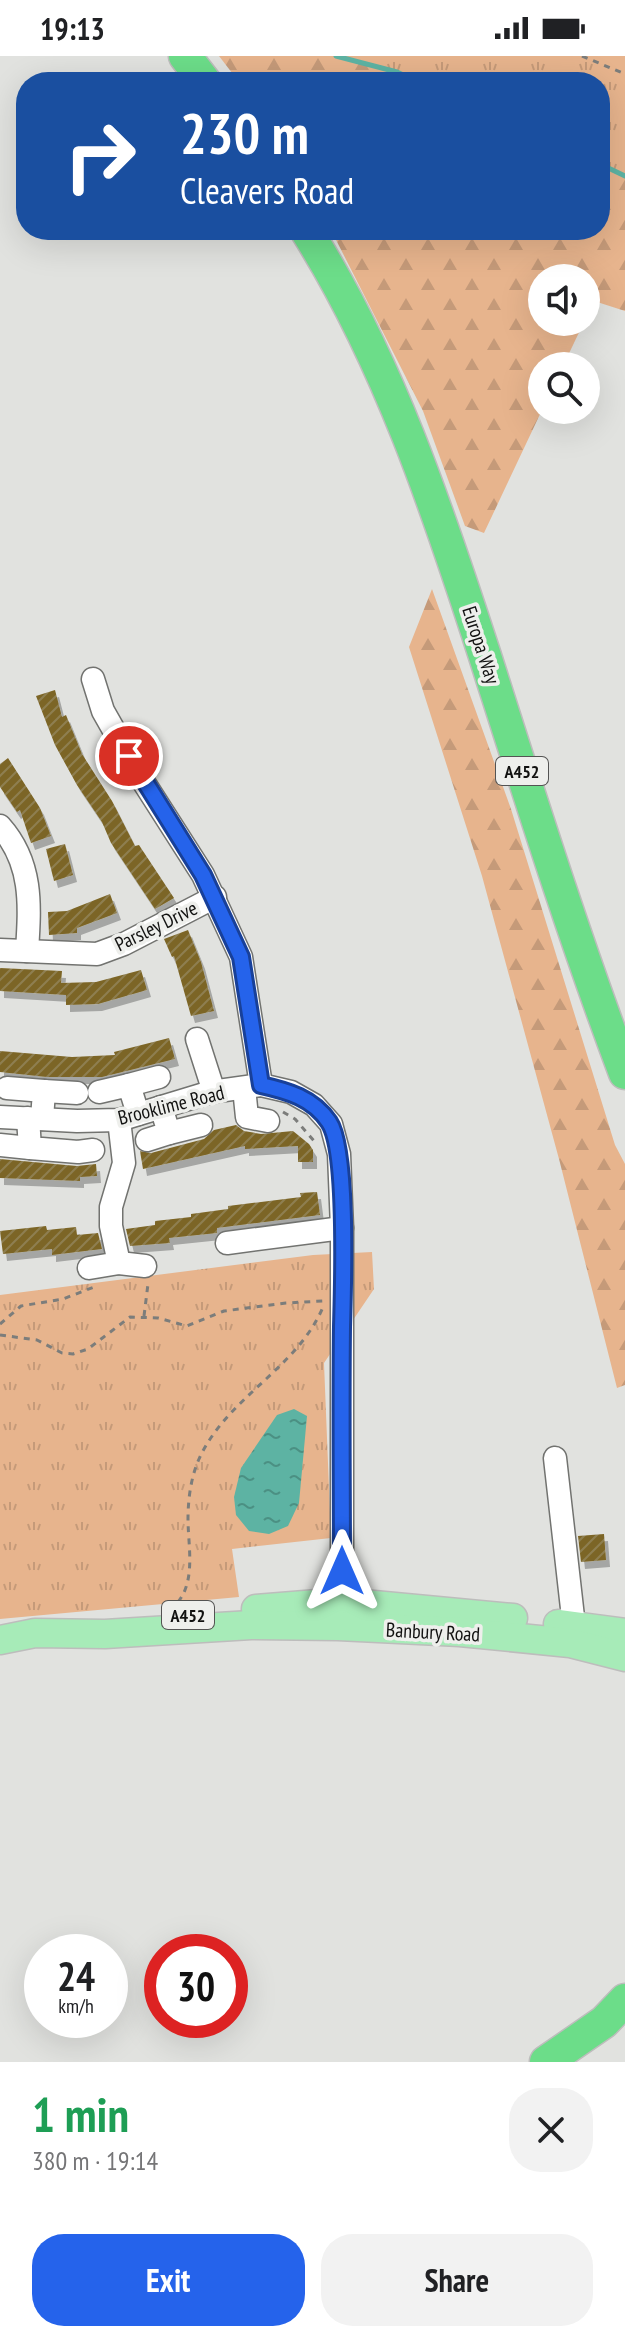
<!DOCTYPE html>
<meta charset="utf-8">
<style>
body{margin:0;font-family:"PT Sans Narrow",sans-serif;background:#f2f2f2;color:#202124;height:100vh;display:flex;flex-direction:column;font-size:30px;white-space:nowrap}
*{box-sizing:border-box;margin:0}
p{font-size:26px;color:#757577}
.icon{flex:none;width:44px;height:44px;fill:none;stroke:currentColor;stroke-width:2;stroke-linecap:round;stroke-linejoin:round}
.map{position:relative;height:2006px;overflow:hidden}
.sheet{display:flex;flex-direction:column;background:#fff;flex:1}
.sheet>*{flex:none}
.top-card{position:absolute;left:16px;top:16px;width:594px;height:168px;border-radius:32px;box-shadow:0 8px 32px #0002;background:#1a4fa0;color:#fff;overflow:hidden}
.buttons{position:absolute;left:528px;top:208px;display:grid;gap:16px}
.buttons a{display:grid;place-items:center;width:72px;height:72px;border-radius:50%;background:#fff;box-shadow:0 8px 32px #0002;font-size:40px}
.speed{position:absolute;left:24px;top:1878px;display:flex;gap:16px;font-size:40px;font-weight:700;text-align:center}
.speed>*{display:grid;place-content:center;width:104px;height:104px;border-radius:50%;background:#fff;box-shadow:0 8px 32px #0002;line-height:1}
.speed small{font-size:20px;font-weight:400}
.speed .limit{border:12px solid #d22;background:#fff;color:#111}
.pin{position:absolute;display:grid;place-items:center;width:68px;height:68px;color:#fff;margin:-34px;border:4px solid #fff;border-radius:50%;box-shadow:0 2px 8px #0007}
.me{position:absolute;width:88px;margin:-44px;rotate:0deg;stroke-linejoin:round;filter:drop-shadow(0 0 6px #0008)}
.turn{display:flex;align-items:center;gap:28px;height:168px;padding:0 32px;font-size:36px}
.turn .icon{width:104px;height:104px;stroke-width:2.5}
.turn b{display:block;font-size:56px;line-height:68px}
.round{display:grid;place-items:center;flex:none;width:84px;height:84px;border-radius:32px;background:#f2f2f2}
.overview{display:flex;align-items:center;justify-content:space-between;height:136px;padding:0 32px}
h1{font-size:48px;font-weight:700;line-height:60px;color:#1e9e55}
.button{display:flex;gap:16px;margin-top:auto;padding:16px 32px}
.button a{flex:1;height:92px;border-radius:32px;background:#2563eb;color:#fff;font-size:32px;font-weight:700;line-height:92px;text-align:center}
.button a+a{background:#f2f2f2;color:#202124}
.status{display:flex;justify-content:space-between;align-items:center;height:56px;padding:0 40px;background:#fff;direction:ltr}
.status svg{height:22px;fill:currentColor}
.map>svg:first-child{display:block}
.grass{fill:url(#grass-tufts)}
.forest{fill:url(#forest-firs)}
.water{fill:url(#water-ripples)}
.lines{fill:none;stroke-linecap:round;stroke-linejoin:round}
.stream{stroke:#5db3a3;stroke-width:5}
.building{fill:url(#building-hatch);filter:url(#shadow)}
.minor-casing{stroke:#727370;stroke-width:25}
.major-casing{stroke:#bdbdbc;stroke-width:31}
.highway-casing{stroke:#bdbdbc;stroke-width:35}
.path{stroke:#7c7d7b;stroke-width:3;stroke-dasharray:6 6;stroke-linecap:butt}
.minor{stroke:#fff;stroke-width:22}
.major{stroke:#a7ebb8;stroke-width:28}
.highway{stroke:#6cdd89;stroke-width:32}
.route-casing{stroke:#184099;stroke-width:20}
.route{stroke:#2563eb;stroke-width:14}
.labels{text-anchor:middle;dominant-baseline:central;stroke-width:7;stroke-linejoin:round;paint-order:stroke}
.shield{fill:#eeefec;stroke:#545453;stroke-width:2}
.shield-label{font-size:18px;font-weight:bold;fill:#121211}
.street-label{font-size:20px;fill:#121211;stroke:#eeefec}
</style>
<div class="status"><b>19:13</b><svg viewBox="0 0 49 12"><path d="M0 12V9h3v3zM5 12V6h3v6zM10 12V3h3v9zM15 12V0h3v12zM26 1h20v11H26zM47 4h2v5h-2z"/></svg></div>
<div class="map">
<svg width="625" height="2006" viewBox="0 0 625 2006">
<defs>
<pattern id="grass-tufts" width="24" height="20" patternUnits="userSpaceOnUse" patternTransform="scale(2)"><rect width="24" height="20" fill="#e7b48d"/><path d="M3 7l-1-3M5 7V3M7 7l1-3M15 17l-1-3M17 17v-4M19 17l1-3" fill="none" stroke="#c59a79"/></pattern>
<pattern id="forest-firs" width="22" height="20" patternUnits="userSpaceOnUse" patternTransform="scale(2)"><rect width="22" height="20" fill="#e7b48d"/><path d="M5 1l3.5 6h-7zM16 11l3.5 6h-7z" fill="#c59a79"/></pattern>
<pattern id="water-ripples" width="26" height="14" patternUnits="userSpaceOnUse" patternTransform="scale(2)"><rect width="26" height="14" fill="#5db3a3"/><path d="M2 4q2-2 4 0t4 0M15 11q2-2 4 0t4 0" fill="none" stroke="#4b9083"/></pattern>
<pattern id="building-hatch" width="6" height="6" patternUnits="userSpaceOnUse" patternTransform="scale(2)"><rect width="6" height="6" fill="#7c6525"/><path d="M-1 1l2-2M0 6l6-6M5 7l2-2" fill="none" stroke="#8e7e51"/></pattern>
<filter id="shadow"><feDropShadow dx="4" dy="7" stdDeviation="0" flood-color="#0004"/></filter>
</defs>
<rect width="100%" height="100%" fill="#e1e2df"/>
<g class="grass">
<polygon points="336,0 625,0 625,120 600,108 600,26 418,26 397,16"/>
<polygon points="372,1196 374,1233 324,1307 331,1482 232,1493 239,1541 0,1563 0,1239 313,1199"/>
</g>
<g class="forest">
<polygon points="219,0 336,0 397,16 418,26 239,26"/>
<polygon points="600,108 625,120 625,255 594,245 586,262 586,222 542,222 542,266 584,266 563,310 542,310 542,354 484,477 465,470 423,355 331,174 600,174"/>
<polygon points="432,533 511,753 615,1089 625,1108 625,1329 617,1332 559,1103 482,820 409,591"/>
</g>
<polygon class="water" points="294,1353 307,1360 299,1447 288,1470 269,1478 249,1475 236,1459 234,1441 241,1412 277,1359"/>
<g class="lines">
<g class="stream">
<polyline points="336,0 397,16 418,26"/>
<polyline points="600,108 625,120"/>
</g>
</g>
<g class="building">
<polygon points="55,634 62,661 66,659 82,698 112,745 135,790 139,789 174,842 155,853 111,787 102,766 77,729 55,689 36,640"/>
<polygon points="8,702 40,752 51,780 31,787 20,754 17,756 0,731 0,708"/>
<polygon points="65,788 73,819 54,825 46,793"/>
<polygon points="110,838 117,857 77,872 77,877 49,879 48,856 67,855"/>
<polygon points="188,874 201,906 214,955 191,960 174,900 172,901 164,883"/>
<polygon points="0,912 62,915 61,927 96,926 141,914 147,934 98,948 66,949 66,939 0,935"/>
<polygon points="169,982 175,1003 102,1021 47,1021 0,1016 0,995 72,1001 115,999 114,996"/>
<polygon points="236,1069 244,1075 261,1078 293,1075 309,1088 313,1094 313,1106 298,1106 298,1090 245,1093 245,1090 143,1113 140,1095 151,1097 204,1083 214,1074"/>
<polygon points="0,1103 77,1110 96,1108 97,1120 80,1121 80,1125 0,1122"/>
<polygon points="317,1136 320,1159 217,1172 217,1177 169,1182 170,1187 130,1190 126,1173 155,1169 155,1165 191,1161 191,1158 228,1153 228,1150 301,1141 300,1137"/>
<polygon points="46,1170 47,1174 76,1171 77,1179 98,1177 102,1193 52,1199 52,1193 3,1198 0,1175"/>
<polygon points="604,1478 606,1504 581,1506 578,1480"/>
</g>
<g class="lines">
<defs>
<g id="minor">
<polyline points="93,623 103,655 141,722 203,819 241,901 261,1029"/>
<path d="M0 770C33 807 30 849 27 895"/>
<polyline points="0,894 97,898 124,888 215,841"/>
<polyline points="197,983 214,1036"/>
<polyline points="129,1029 159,1021"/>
<polyline points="7,1032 44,1035 42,1063"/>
<polyline points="244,1032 247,1061 268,1065"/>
<polyline points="44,1035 77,1037"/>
<polyline points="99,1036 129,1029 138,1058"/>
<polyline points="0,1061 77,1065 119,1064 211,1036 261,1029 291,1036 314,1049 331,1068 339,1098 342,1172 342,1546 340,1561"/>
<polyline points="28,1062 30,1092 78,1096 93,1094"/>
<polyline points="169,1077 201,1069"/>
<polyline points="147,1084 169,1077 161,1051"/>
<polyline points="0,1089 30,1092"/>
<polyline points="227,1187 342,1172"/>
<polyline points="119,1207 145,1210"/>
<polyline points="89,1212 119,1207 111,1170 111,1151 124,1107 119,1064"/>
<polyline points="555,1402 574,1570"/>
</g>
<g id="major">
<polyline points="256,1553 342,1546 513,1562"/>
<polyline points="558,1568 625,1577"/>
<polyline points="0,1584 35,1577 105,1578 251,1569 338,1570 460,1576 570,1587 625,1601"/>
</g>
<g id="highway">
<polyline points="185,0 205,26"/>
<path d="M306 174C388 304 437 452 484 597 529 738 573 879 625 1017"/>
<polyline points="546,2006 604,1966 625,1944"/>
</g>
</defs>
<use href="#minor" class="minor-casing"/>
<use href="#major" class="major-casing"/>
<use href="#highway" class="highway-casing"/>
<g class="path">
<polyline points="582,0 625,18"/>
<polyline points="283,1056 295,1063 315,1086"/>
<polyline points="144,1260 148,1228"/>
<polyline points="0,1268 21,1250 63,1243 94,1231"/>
<polyline points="0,1279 37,1284 62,1297 73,1298 88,1293 130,1261 158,1262 187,1270 224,1255 286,1247 323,1245"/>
<path d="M178 1546C196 1524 188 1489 188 1463 188 1443 191 1421 199 1403 227 1341 297 1313 323 1251"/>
</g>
<use href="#minor" class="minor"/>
<use href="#major" class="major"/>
<use href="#highway" class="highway"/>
</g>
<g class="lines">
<defs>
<path id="route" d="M129 700 203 819 241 901 261 1029C288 1035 313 1042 329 1066 348 1094 343 1232 342 1271 341 1353 342 1434 342 1515"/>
</defs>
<use href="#route" class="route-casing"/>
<use href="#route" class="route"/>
</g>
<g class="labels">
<g class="shield">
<rect x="496" y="701" width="52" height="28" rx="6"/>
<rect x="162" y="1545" width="52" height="28" rx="6"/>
</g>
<g class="shield-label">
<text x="522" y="715">A452</text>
<text x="188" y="1559">A452</text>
</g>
<g class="street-label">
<text transform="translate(481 589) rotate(72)">Europa Way</text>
<text transform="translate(156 870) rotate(-26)">Parsley Drive</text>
<text transform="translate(171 1049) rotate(-14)">Brooklime Road</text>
<text transform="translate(433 1576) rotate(3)">Banbury Road</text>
</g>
</g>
</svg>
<div class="buttons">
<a><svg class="icon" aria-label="sound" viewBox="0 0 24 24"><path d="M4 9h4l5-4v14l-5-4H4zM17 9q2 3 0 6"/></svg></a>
<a><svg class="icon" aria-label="search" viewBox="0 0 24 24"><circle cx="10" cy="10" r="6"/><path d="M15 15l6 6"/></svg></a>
</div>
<div class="speed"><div>24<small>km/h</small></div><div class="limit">30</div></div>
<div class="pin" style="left:129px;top:700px;background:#d93025"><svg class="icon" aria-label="arrive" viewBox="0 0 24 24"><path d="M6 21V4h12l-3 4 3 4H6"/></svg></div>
<svg class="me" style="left:342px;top:1515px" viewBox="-20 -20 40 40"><path d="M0-17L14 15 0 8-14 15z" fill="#2563eb" stroke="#fff" stroke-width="4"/></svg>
<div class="top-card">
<div class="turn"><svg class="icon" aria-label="right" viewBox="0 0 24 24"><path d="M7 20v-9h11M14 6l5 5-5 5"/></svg><div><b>230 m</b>Cleavers Road</div></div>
</div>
</div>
<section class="sheet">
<div class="overview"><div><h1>1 min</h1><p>380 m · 19:14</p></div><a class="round"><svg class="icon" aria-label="close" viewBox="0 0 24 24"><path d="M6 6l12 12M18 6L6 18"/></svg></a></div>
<div class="button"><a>Exit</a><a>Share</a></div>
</section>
